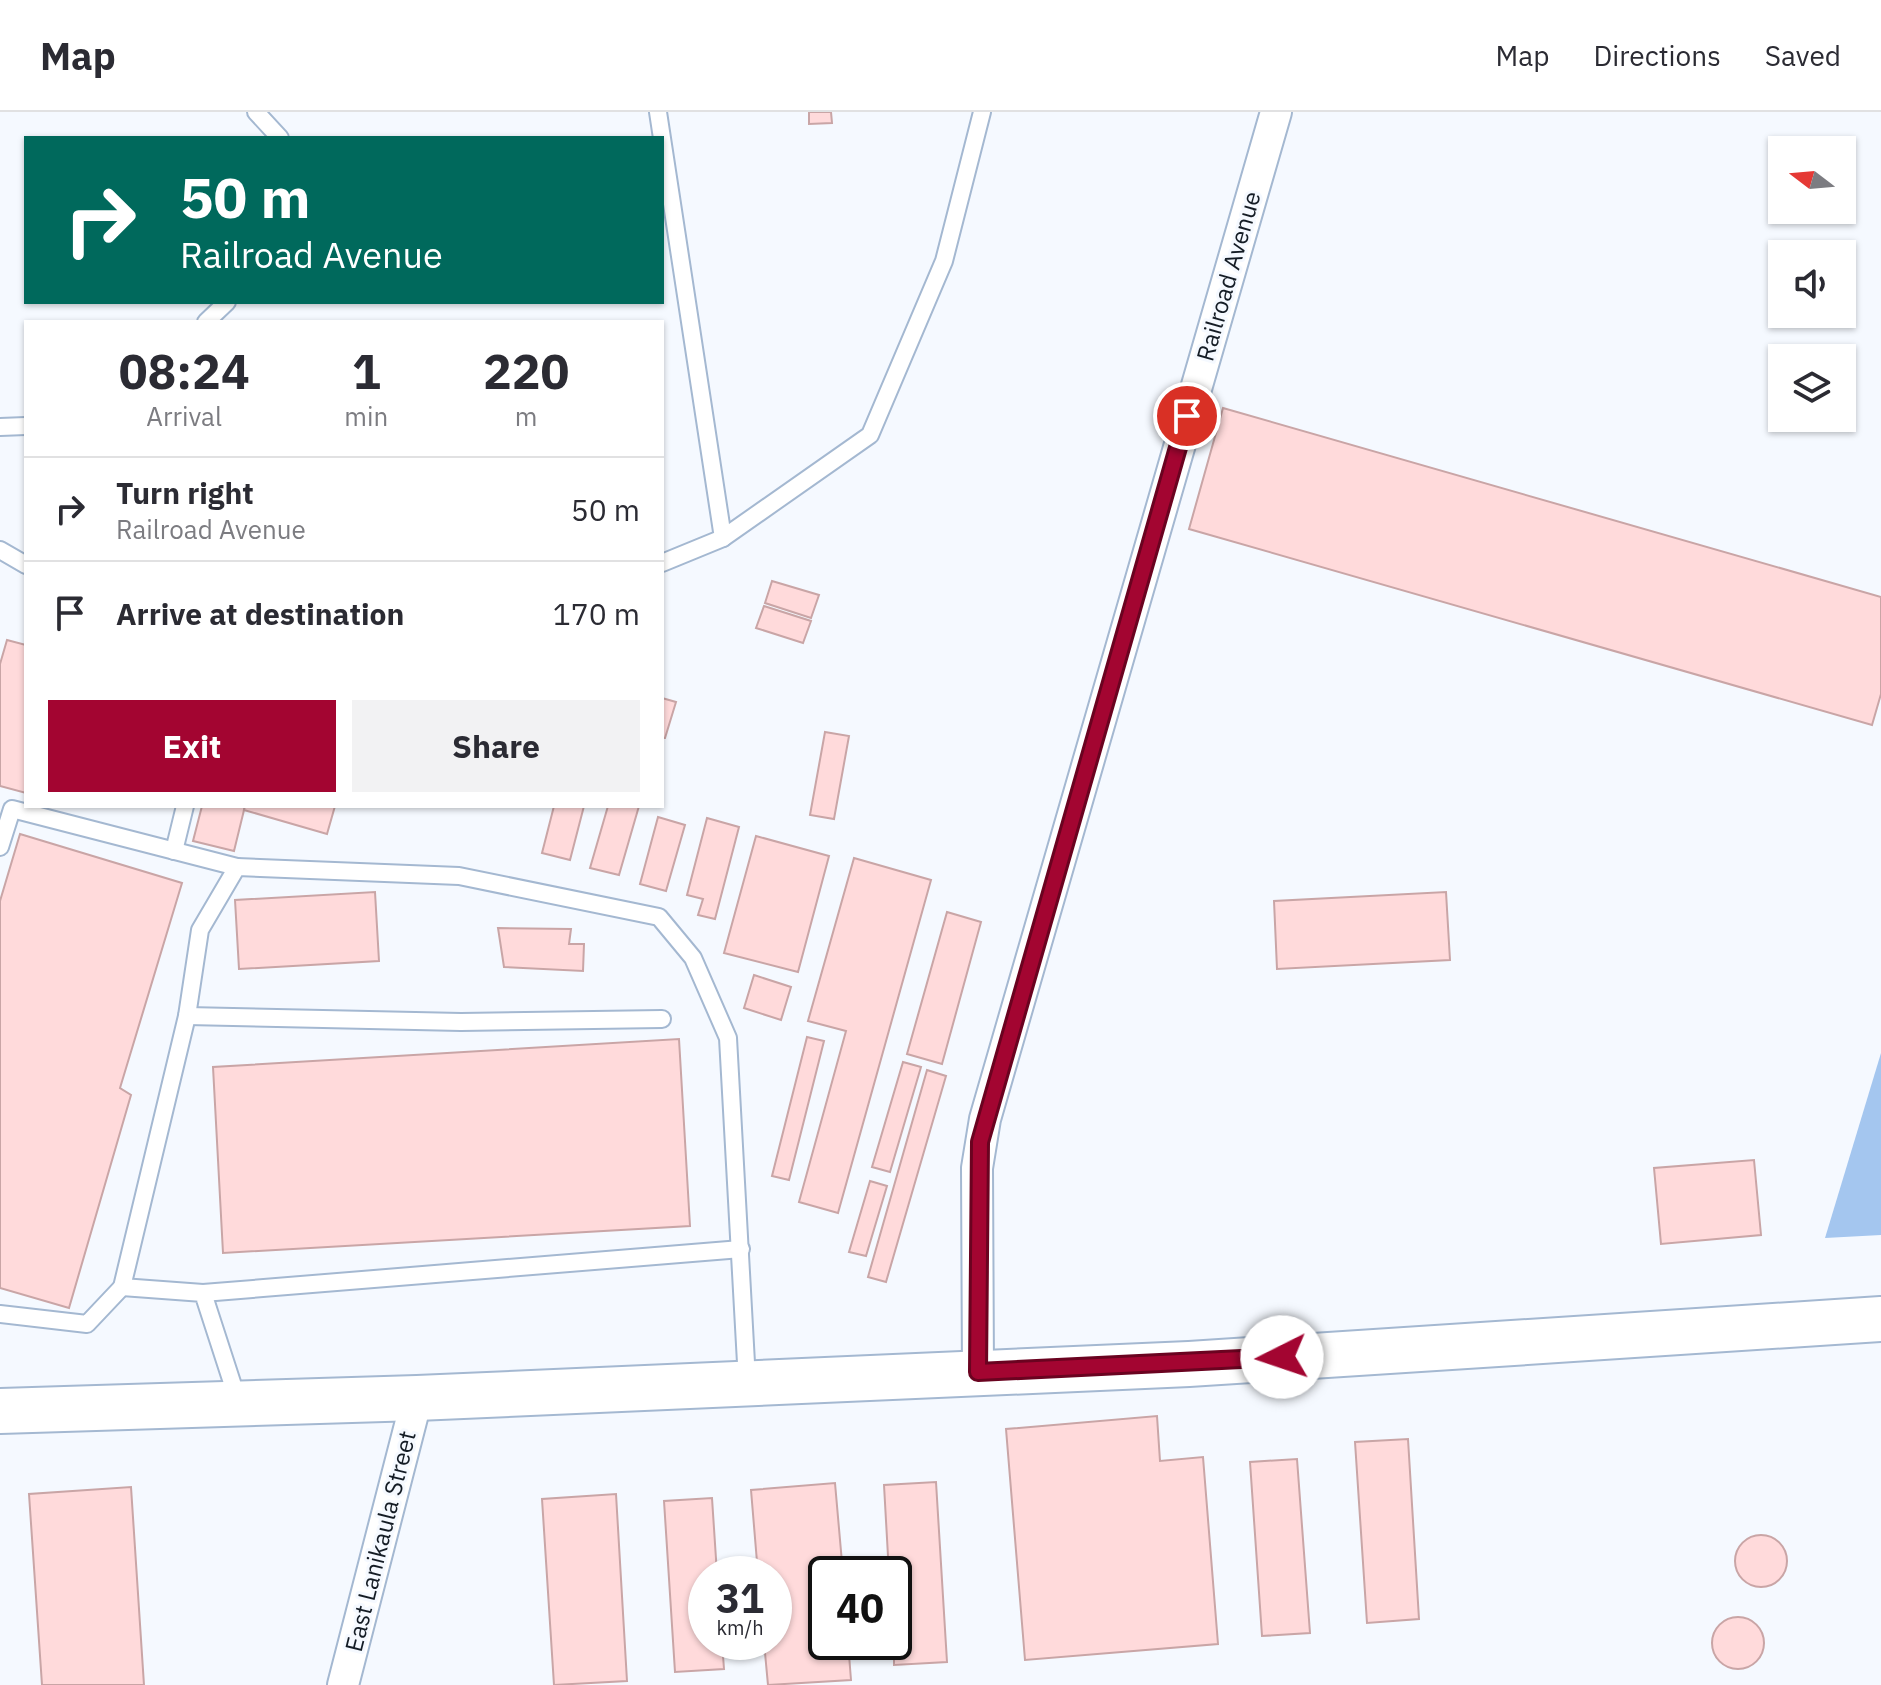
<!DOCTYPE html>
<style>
body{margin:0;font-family:"IBM Plex Sans",sans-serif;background:#f2f2f3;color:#2b2b33;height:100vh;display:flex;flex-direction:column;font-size:30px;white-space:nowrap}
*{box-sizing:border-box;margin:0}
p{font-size:26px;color:#7c7c81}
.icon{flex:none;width:44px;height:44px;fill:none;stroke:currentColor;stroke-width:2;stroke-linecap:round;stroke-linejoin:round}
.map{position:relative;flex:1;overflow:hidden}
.drawer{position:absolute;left:24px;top:208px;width:640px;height:488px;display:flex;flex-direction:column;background:#fff;border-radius:0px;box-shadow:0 2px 6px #0004}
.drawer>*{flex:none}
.top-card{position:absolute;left:24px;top:24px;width:640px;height:168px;border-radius:0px;box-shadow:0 2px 6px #0004;background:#00695c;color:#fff;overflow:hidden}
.needle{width:52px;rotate:286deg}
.tools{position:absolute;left:1768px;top:24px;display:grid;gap:16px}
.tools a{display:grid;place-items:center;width:88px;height:88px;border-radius:0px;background:#fff;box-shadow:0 2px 6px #0004;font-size:40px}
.speed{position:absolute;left:688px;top:1444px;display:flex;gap:16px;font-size:40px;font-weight:700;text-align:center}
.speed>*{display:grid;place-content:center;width:104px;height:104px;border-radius:50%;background:#fff;box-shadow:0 2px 6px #0004;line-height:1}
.speed small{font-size:20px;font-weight:400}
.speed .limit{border:4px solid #111;border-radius:12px;background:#fff;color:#111}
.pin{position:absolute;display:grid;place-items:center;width:68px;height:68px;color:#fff;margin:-34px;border:4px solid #fff;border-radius:50%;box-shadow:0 2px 8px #0007}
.me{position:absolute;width:88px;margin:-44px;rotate:266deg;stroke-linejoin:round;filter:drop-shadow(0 0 6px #0008)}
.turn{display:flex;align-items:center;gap:28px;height:168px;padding:0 24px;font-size:36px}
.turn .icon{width:104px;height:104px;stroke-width:2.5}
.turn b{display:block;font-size:56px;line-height:68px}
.eta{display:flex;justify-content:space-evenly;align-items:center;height:136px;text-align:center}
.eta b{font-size:48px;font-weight:800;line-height:56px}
.button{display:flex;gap:16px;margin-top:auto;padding:16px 24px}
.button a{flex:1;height:92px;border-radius:0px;background:#a30531;color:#fff;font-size:32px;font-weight:800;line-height:92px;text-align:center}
.button a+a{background:#f2f2f3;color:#2b2b33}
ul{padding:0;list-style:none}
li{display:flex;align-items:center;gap:24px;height:104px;padding:0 24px;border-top:2px solid #e1e1e2}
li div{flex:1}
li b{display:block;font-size:30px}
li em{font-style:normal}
header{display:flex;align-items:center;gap:48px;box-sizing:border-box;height:112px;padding:0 40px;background:#fff;border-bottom:2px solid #e1e1e2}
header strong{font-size:38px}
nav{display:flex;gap:44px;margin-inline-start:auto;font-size:28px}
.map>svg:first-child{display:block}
.forest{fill:#a4c6ef}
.building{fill:#ffdadb;stroke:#c9a5a6;stroke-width:2}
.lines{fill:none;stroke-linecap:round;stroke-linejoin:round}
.lane-casing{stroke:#a4b8d1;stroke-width:20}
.street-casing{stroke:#a4b8d1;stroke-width:34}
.secondary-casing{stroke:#a4b8d1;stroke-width:48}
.lane{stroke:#fff;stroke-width:16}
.street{stroke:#fff;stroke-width:30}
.secondary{stroke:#fff;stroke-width:44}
.route-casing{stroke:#6a0320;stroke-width:20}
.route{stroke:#a30531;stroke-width:14}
.labels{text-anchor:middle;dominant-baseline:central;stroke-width:6;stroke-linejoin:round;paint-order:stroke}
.street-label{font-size:24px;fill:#141c25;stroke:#f5f9ff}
</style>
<header>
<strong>Map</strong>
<nav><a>Map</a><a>Directions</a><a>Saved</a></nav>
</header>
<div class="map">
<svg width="1881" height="1573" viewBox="0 0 1881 1573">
<rect width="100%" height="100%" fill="#f5f9ff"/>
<polygon class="forest" points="1881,941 1881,1123 1825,1126"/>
<g class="building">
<polygon points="809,0 831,0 832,11 809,12"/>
<polygon points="1223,296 1881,485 1881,582 1872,613 1189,417"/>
<polygon points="772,469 819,483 811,506 765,491"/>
<polygon points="764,494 811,509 803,531 756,516"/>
<polygon points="7,528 26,533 26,681 0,674 0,552"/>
<polygon points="662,586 676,590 665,626 662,626"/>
<polygon points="825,620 849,624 834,707 810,703"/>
<polygon points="202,694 245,694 234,739 193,729"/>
<polygon points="245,694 335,694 327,722 244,698"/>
<polygon points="554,694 584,694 570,748 542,741"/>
<polygon points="608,694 639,694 619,763 590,756"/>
<polygon points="658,705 685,713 666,779 640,772"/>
<polygon points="707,706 739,715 715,807 698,803 703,787 687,783"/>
<polygon points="20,722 182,771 120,976 131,983 69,1196 0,1176 0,789"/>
<polygon points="756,724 829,744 798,860 724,841"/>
<polygon points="854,746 931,768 838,1101 799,1090 846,919 808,909"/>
<polygon points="375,780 379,849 239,857 235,788"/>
<polygon points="1446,780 1450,848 1277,857 1274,789"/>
<polygon points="947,800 981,810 942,952 907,942"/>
<polygon points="498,816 571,817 569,832 584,832 583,859 504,855"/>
<polygon points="754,863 791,875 781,908 744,896"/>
<polygon points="807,925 824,929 789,1068 772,1064"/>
<polygon points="679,927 690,1114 223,1141 213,955"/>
<polygon points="903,950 921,955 890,1060 872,1055"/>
<polygon points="927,958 946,964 886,1170 868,1165"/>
<polygon points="1754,1048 1761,1123 1661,1132 1654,1056"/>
<polygon points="870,1069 887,1074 866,1144 849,1140"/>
<polygon points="1157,1304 1160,1349 1203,1345 1218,1532 1025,1548 1006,1317"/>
<polygon points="1408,1327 1419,1507 1367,1511 1355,1330"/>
<polygon points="1297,1347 1310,1521 1262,1524 1250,1350"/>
<polygon points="936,1370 947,1550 894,1553 894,1462 889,1462 884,1373"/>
<polygon points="835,1371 843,1462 826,1462 826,1530 848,1530 851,1568 768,1573 764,1530 774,1530 774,1462 758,1462 751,1378"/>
<polygon points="131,1375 144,1573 42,1573 29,1382"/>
<polygon points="616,1382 627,1569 554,1573 542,1387"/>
<polygon points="712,1386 717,1462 706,1462 706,1530 722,1530 724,1557 675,1560 664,1389"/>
<circle cx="1761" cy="1449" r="26"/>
<circle cx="1738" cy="1531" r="26"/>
</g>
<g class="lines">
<defs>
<g id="lane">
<polyline points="256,0 280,26"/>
<polyline points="658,0 723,426"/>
<polyline points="206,210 227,190"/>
<polyline points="0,315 26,314"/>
<polyline points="0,438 26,453"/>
<polyline points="662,451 723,426 870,323 944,149 982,0"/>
<polyline points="0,735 12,697 237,755"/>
<polyline points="174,739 185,694"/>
<polyline points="187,904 461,910 662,907"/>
<polyline points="203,1181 741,1137"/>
<polyline points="0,1202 87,1212 122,1175"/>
<polyline points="238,1289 203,1181 122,1175 187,904 200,818 237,755 459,764 659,805 693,846 728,926 747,1269"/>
</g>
<g id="street">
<polyline points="978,1260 977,1056 985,1007 1276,0"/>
<polyline points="343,1573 417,1286"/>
</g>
<polyline id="secondary" points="0,1299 417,1286 1189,1252 1881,1207"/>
</defs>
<use href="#lane" class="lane-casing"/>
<use href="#street" class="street-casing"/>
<use href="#secondary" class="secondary-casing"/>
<use href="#lane" class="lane"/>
<use href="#street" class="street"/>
<use href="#secondary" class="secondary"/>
</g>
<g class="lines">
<defs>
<polyline id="route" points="1187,304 980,1030 978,1260 1282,1245"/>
</defs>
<use href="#route" class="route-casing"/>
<use href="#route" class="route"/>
</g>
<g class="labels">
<g class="street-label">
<text transform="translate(1228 164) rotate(-74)">Railroad Avenue</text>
<text transform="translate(380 1429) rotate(-76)">East Lanikaula Street</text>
</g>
</g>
</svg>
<div class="tools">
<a><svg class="needle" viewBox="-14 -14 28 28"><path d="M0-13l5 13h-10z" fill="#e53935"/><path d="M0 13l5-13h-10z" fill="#7c7c81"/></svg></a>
<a><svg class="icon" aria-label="sound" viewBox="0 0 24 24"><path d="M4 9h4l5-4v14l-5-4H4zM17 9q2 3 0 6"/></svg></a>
<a><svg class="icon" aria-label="layers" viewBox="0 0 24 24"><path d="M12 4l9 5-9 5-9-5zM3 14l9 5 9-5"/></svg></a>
</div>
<div class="speed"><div>31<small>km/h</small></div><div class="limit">40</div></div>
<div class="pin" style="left:1187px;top:304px;background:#d93025"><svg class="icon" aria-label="arrive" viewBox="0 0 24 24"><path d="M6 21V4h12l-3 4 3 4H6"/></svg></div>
<svg class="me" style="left:1282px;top:1245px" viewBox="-20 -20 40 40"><circle r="19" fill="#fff"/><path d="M0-13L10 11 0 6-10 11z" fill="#a30531"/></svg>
<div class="top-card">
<div class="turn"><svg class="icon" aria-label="right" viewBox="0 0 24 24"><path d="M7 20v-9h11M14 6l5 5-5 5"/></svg><div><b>50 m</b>Railroad Avenue</div></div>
</div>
<section class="drawer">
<div class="eta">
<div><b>08:24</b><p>Arrival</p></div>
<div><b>1</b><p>min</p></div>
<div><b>220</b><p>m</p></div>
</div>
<ul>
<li><svg class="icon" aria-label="right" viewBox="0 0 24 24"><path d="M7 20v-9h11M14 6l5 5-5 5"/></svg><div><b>Turn right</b><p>Railroad Avenue</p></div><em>50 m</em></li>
<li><svg class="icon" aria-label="arrive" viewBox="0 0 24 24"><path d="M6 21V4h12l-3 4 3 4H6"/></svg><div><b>Arrive at destination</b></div><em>170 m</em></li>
</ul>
<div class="button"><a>Exit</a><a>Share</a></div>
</section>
</div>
